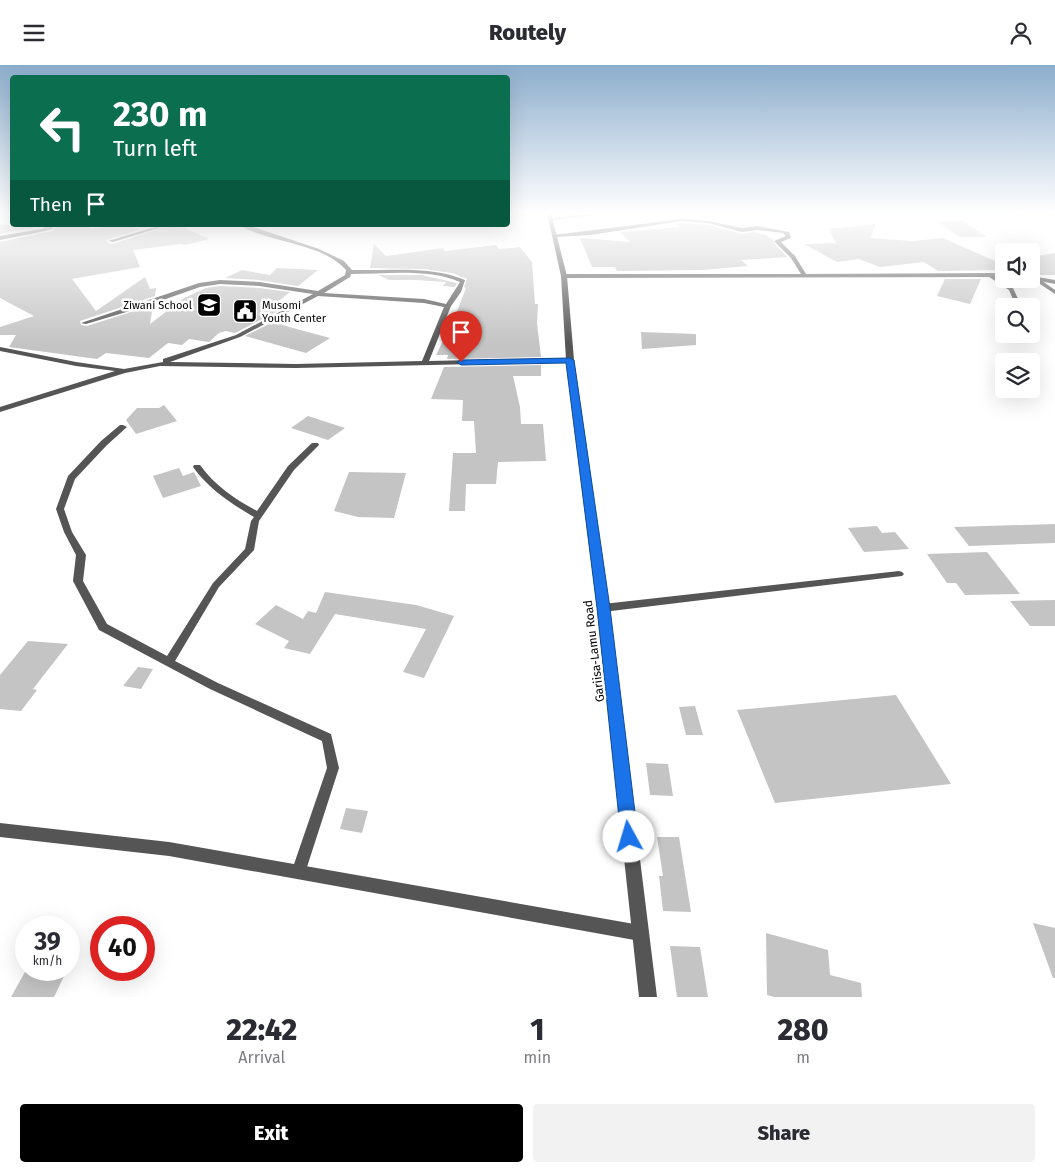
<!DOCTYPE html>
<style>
body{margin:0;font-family:"Fira Sans",sans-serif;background:#f2f2f3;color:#2b2b33;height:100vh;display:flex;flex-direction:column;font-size:19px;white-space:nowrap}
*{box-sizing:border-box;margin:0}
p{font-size:16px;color:#7c7c81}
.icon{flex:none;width:28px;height:28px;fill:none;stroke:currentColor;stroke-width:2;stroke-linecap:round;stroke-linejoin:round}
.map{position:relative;height:932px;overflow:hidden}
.sheet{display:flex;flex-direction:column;background:#fff;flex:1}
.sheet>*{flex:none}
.banner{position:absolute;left:10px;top:10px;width:500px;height:152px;border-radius:5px;box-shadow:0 5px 20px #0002;background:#0b6e4f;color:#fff;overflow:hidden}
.buttons{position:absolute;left:995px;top:178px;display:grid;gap:10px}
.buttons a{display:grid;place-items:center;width:45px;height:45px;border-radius:5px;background:#fff;box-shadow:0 5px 20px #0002;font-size:25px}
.speed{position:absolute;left:15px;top:851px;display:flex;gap:10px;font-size:25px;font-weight:700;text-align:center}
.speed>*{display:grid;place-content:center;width:65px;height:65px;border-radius:50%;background:#fff;box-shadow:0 5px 20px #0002;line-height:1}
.speed small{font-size:12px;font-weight:400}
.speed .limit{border:8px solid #d22;background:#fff;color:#111}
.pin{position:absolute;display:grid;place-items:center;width:42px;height:42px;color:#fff;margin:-51px -21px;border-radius:50% 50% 50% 0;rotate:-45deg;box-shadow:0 0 5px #0007}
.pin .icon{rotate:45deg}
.me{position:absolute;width:55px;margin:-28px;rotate:354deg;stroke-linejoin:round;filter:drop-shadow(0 0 4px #0008)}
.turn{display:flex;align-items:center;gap:18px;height:105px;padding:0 20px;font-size:22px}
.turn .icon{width:65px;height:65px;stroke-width:2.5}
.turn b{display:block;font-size:35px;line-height:42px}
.then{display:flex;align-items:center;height:48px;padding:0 20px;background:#0003;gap:10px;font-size:19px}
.eta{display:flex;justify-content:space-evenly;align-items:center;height:85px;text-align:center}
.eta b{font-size:30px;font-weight:800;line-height:35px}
.button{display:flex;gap:10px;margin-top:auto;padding:10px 20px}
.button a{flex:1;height:58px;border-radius:5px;background:#000;color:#fff;font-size:20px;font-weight:800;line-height:58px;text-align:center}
.button a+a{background:#f2f2f3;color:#2b2b33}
header{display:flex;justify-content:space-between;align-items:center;height:65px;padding:0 20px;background:#fff;font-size:22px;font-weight:800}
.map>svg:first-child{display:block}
.building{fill:#c4c4c4}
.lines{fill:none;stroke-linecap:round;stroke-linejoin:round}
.service{fill:#555;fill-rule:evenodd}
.minor{fill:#555;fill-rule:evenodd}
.tertiary{fill:#555;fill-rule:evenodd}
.route{fill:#1a73e8;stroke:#114b97}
.labels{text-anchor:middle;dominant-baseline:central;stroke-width:5;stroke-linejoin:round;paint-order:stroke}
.far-poi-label{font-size:11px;fill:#000;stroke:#fff;text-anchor:end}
.street-label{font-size:12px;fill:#000;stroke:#fff}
</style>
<header><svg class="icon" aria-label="menu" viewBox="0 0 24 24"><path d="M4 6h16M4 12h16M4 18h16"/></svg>Routely<svg class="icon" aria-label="person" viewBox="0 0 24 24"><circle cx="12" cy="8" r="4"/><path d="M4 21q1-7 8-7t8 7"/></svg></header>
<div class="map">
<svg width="1055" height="932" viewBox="0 0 1055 932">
<rect width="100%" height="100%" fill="#fff"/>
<g class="building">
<polygon points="962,155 987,172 960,172 936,156"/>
<polygon points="682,158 708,160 742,169 754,167 766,170 773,175 773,177 787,192 741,195 748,201 703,205 617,206 615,202 592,202 580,173 630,177 620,167 680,162 675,159"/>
<polygon points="875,159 871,173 913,176 943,173 1004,200 1004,205 938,206 924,197 880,202 859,194 837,197 804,179 836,178 829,164"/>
<polygon points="0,160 45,160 0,169"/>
<polygon points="57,160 89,160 90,164 113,160 127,160 139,164 155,160 106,175 108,178 113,179 171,160 178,160 209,174 185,180 181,179 133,185 140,202 72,214 96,246 145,212 150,224 156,223 155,231 80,256 81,260 87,261 153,240 150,259 184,233 206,223 220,221 259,223 290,227 270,243 282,244 235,268 226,266 219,268 209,277 189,274 182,280 168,278 149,293 106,288 97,294 9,282 16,270 0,270 0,262 34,251 0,233 0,177 53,166"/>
<polygon points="374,179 386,191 443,183 445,186 496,180 499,184 520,182 532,197 535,239 538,239 537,258 541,292 447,294 448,290 436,290 456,249 466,223 464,222 467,214 452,208 424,204 370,203"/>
<polygon points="1055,188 1055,210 1039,210 1031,208 1031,192"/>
<polygon points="277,203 318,205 298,221 259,215 225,213 242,205 270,210"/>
<polygon points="378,210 421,210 457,218 455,222 443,221 446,217 416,215 389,215"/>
<polygon points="945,214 981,214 970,239 937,231"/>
<polygon points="273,257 293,263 330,273 306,288 245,271"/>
<polygon points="641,267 696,269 696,280 642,284"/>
<polygon points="541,300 541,311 513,311 520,342 521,359 543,359 546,396 498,397 496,419 466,419 465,446 449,446 453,388 476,388 474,356 462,356 463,335 431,334 444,302"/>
<polygon points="164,340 177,356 136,369 126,355 137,343 159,343"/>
<polygon points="308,351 345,363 328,375 291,363"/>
<polygon points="179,403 183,411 194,407 201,421 163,433 153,411"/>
<polygon points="349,407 406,408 394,453 358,452 334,446"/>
<polygon points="1055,459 1055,478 969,481 954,462"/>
<polygon points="877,461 882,468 895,467 909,484 864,487 848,463"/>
<polygon points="987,487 1020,529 965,530 956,518 947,518 927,489"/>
<polygon points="325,527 416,540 454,551 424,613 403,607 426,564 335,549 310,589 284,583 289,576 255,559 276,540 303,554 308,546 316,548"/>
<polygon points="1055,535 1055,561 1030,561 1010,536"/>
<polygon points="28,576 68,579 33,624 37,625 21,646 0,644 0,610"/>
<polygon points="138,602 153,604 141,624 123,621"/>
<polygon points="896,630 951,719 775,738 737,645"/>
<polygon points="695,641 703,670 686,670 679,642"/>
<polygon points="646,698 668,699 673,731 650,730"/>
<polygon points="346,743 368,746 362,768 340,764"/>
<polygon points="657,772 679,772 691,847 663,846 659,811 663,811"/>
<polygon points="1033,858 1055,863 1055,913 1053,913"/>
<polygon points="766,868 828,885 830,910 861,918 862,932 774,932 767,930"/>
<polygon points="670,881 700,882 708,932 677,932"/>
<polygon points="26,905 67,905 54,932 11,932"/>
</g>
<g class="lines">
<g class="service">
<polygon points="597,148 614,148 551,155 549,154"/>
<polygon points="986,208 990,208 1013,223 1020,238 1019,239 1015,239 1009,225 986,210"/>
<polygon points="1034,213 1038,213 1055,225 1055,229 1034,215"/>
<path d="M120 360H123L127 362 107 380 75 414 64 444 72 467 86 490 83 516 107 559 167 591 213 518 245 484 251 456 254 452C230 438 209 424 193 402L194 400H200C215 421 235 434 257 446L288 401 312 378H318L319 380 294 405 259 456 254 485 219 522 175 596 218 618 331 669 339 703 306 805 304 810 299 812 294 810 292 805 327 703 322 676 210 624 99 565 73 516 76 490 64 467 56 444 68 411 101 376Z"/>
<polygon points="899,506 902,507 904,509 902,511 603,547 600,546 598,543 600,540 603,539"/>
</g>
<g class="minor">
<polygon points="682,154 708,156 742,163 757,161 789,167 791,173 781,177 795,191 806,209 1004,208 1004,212 564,213 561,211 564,209 801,209 791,193 774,176 786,171 783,168 757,165 742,167 708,158 682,156 590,170 556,172 553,170"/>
<polygon points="49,160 55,160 52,164 45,166 0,175 0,171 42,164"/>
<polygon points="161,160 169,160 113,177 108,176"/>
<path d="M239 160H247L319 184 344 196 352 205C389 206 431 200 465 215L461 227 451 241 429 296 570 293 574 295 570 297 296 303 160 301 125 308 0 347V342L115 306 76 301 0 286V282L76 297 124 304 163 297V294L236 270 313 229 259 221 220 219 200 222 140 243 86 259 81 258 199 218 220 215 259 217 318 226 345 210 346 205C323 178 269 178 239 160ZM351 209C385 209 429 203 460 217L446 239 424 234 324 228 350 212ZM318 231 424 238 444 242 422 296 296 299 170 297 240 272Z"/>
<polygon points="1031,211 1055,215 1055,219 1029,214 1031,214"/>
<polygon points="0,758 169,777 640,860 646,862 648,868 646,874 640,876 169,791 0,772"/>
</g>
<polygon class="tertiary" points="547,148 551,148 567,211 574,295 609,543 657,932 639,932 597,543 566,295 561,211"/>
</g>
<linearGradient id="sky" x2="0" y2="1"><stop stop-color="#8cadcc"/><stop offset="0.53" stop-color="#fff"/><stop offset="1" stop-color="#fff" stop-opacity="0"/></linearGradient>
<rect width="1055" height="279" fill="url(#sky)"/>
<polygon class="route" points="570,293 574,295 610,543 638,772 635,778 629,780 623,778 621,772 597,543 566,298 461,300 457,297 461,295"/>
<defs>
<symbol id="school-square" viewBox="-11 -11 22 22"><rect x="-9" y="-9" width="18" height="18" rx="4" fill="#000" stroke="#fff"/><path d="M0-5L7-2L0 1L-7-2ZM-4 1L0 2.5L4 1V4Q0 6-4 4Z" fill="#fff"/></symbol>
<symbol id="civic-square" viewBox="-11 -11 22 22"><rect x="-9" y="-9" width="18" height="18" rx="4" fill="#000" stroke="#fff"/><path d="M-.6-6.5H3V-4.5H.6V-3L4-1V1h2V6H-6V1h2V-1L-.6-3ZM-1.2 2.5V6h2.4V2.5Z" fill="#fff"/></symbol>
</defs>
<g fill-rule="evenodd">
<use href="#school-square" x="195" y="226" width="28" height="28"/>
<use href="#civic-square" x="231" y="232" width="28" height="28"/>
</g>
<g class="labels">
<g class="far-poi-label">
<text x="192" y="240">Ziwani School</text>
<text x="262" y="240" text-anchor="start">Musomi<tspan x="262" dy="13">Youth Center</tspan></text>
</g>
<g class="street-label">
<text transform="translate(594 586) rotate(-97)">Gariisa-Lamu Road</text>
</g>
</g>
</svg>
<div class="buttons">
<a><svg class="icon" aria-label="sound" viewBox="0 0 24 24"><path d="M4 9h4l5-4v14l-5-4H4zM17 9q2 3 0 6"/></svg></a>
<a><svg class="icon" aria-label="search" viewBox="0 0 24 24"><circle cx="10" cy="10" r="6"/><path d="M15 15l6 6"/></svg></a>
<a><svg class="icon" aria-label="layers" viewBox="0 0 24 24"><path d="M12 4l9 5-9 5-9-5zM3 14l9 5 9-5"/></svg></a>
</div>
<div class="speed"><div>39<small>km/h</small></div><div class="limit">40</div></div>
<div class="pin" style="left:461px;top:297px;background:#d93025"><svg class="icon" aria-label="arrive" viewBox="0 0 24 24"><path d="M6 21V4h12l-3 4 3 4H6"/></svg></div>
<svg class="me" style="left:629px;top:772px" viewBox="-20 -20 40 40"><circle r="19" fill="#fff"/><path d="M0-13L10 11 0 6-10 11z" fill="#1a73e8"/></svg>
<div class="banner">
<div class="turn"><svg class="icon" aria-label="left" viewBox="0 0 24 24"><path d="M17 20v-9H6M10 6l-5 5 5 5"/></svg><div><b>230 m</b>Turn left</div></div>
<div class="then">Then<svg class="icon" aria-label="arrive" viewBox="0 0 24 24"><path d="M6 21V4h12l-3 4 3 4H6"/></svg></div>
</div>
</div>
<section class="sheet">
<div class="eta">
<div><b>22:42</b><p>Arrival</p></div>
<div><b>1</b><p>min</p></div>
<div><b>280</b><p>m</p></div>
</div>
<div class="button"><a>Exit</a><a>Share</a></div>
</section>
